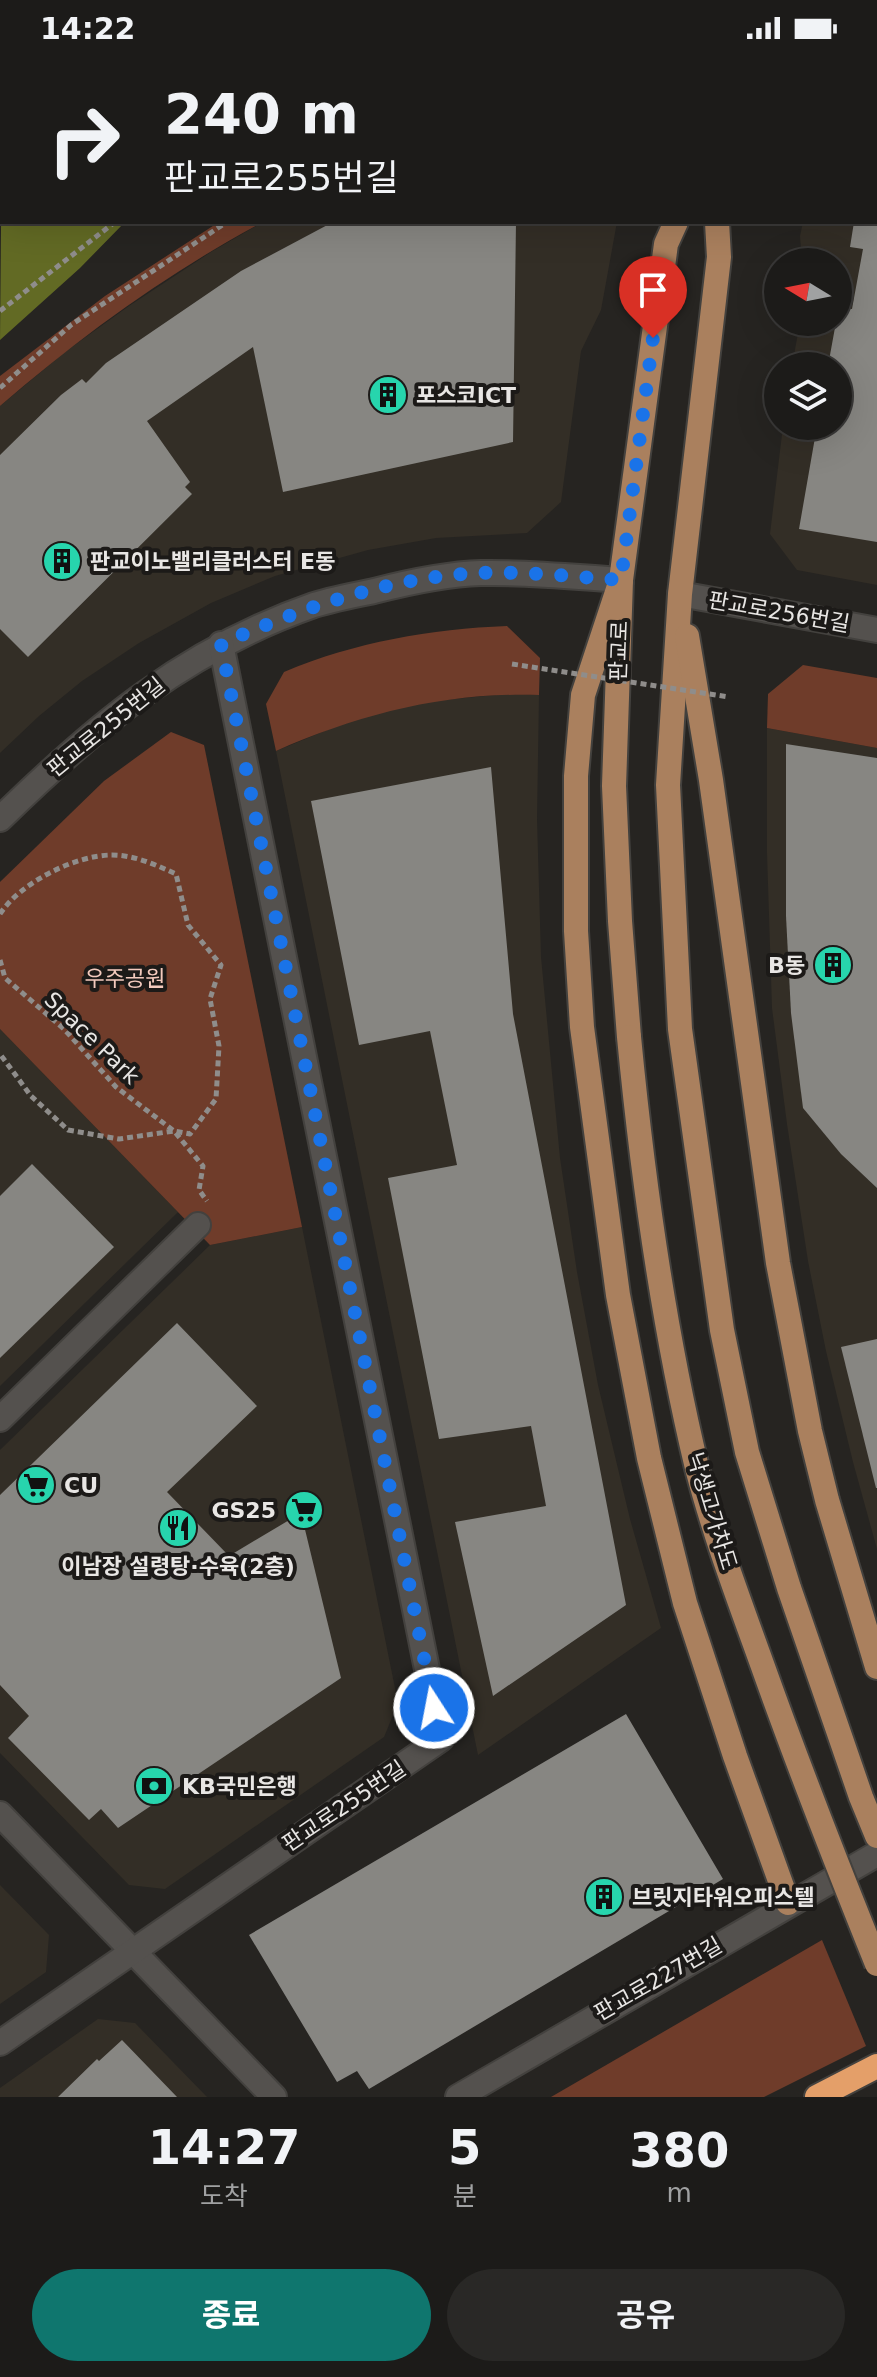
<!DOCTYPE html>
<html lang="ko">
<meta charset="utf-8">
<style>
body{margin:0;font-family:"DejaVu Sans","Noto Sans KR",sans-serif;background:#292826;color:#f1f3f6;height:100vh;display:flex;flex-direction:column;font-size:30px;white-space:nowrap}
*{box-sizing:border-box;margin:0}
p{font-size:26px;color:#a0a1a2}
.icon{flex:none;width:44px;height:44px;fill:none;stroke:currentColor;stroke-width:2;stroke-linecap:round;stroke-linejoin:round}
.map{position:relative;height:2041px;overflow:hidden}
.side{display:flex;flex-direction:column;background:#1c1b19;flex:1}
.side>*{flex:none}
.guide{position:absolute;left:0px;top:0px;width:878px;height:168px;box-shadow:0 8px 32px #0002,0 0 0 2px #3a3938;background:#1c1b19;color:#f1f3f6;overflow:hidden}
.needle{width:52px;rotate:280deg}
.fabs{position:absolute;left:764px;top:192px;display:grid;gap:16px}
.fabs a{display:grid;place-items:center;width:88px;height:88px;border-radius:50%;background:#1c1b19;box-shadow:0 8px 32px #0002,0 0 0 2px #3a3938;font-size:40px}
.pin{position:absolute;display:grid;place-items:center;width:68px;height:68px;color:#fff;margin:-82px -34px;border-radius:50% 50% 50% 0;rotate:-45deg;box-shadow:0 0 8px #0007}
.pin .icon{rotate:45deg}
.me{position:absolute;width:88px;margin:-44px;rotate:349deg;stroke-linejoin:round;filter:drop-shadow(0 0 6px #0008)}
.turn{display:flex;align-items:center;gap:28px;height:168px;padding:0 32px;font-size:36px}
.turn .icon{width:104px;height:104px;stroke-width:2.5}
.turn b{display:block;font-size:56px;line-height:68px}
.eta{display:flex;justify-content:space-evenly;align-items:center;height:136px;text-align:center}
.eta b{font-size:48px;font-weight:700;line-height:56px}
.primary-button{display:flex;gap:16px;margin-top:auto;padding:16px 32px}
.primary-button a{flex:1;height:92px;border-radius:48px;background:#0f766e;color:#fff;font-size:32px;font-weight:700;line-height:92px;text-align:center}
.primary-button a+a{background:#292826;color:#f1f3f6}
.status{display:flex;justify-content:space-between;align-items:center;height:56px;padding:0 40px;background:#1c1b19;direction:ltr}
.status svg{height:22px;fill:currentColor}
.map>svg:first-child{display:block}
.built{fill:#332e26}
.green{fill:#6f3c2a}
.water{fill:#626a24}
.building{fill:#878682}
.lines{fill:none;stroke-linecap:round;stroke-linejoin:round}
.minor-casing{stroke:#43413e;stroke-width:28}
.major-casing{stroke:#43413e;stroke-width:28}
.highway-casing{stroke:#43413e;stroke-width:28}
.path{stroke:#8f8d8b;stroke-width:5;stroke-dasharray:6 4;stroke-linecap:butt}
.minor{stroke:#54514e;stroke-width:24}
.major{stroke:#aa805e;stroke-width:24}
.highway{stroke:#e49f69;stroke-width:24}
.major-bridge-casing{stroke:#43413e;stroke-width:28;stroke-linecap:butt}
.path-bridge{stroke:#8f8d8b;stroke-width:5;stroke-dasharray:6 4;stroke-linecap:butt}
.major-bridge{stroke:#aa805e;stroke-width:24}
.route{stroke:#1a73e8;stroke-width:14;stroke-dasharray:0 25.2}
.labels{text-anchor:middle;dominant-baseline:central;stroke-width:8;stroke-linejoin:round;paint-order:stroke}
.poi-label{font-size:22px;font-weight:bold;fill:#e8e6e4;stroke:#1c1a18;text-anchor:start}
.street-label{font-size:22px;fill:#e8e6e4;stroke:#1c1a18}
.park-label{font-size:22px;fill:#f3cabd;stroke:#1c1a18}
</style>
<div class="status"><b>14:22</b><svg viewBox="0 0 49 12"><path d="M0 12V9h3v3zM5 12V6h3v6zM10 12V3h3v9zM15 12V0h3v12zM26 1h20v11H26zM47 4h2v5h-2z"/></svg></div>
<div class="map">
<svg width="877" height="2041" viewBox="0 0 877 2041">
<rect width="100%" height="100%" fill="#262421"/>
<g class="built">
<polygon points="877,14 877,529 797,514 770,478 783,370 838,370 838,310 792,310 800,266 838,266 838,206 802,206 800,180 803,166 876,166"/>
<polygon points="263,166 617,166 601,254 581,295 561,446 527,477 436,482 368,494 275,520 211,547 139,587 82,625 39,660 0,697 0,350 65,296 129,250 211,196"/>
<polygon points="506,638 539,639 537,763 541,901 560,1102 577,1216 598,1329 630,1463 661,1572 478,1699 276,695 344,667 397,652 433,645"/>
<polygon points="767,672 877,692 877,1493 853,1406 826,1295 808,1205 787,1068 772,952 767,797"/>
<polygon points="0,973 178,1156 0,1330"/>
<polygon points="302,1171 398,1647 384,1681 165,1833 129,1829 0,1697 0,1394 210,1189"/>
<polygon points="0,1829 49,1879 46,1916 0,1948"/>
<polygon points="98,1963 135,1967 207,2041 0,2041 0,2032"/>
</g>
<g class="green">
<path d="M219 166H263C169 216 81 280 0 350V320L105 240Z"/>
<path d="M507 570 540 602 539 639C446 636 360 658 276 695L266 648 284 616C355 586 431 573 507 570Z"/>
<polygon points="803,609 877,622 877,692 767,672 768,638"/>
<polygon points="171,676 204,689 302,1171 210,1189 0,973 0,826 104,725"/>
<polygon points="822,1884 866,1990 764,2041 551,2041"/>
</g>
<g class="water">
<polygon points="101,0 488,0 98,2"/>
<polygon points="2,64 2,166 125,166 80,212 0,284"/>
</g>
<g class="building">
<polygon points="333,166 516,166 513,386 283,436 253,291 147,365 190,426 185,431 192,438 28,601 0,573 0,399 61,339 82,323 86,327 106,307 241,215"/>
<polygon points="854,166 877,166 877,486 799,473 817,370 838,370 838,310 828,310 836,266 838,266 839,251 852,253 863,193 850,191"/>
<polygon points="786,688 877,702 877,1132 841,1098 803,1052 791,957 786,860"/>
<polygon points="491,711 513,958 626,1549 493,1640 455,1466 546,1450 531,1370 439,1383 388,1122 457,1109 430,975 359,989 311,745"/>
<polygon points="32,1108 114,1191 0,1302 0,1140"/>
<polygon points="177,1267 257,1350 167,1436 229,1500 301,1457 341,1622 118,1772 101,1753 89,1764 8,1682 29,1660 0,1629 0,1439"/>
<polygon points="877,1283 877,1432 876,1432 841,1291"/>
<polygon points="626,1658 723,1823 369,2033 357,2015 337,2026 249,1879"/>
<polygon points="122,1984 177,2041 58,2041 97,2003 99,2005"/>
</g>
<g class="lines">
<defs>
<g id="minor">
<polyline points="680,538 877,574"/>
<path d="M0 763C96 669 185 594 314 549 333 543 354 539 374 535 409 526 445 518 481 517 528 516 575 521 621 524"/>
<polyline points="0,1363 198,1169"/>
<polyline points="0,1758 274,2041"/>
<polyline points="0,1987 441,1683 221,588"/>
<polyline points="458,2041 877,1798"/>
</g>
<g id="major">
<polyline points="727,2 728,0"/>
<polyline points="717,166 719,201 680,538 668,729 680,973 722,1274 747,1396 789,1532 861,1741 877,1780"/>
<polyline points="621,524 583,639 576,720 576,875 582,971 618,1239 649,1402 685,1547 735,1700 788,1847"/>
<polyline points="687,580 711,724 778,1207 810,1375 827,1444 877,1611"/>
<polyline points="629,981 620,865 614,730 621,524 666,188 676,166"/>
</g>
<polyline id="highway" points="817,2041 877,2010"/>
</defs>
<use href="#minor" class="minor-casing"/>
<use href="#major" class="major-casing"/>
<use href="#highway" class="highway-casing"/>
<g class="path">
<polyline points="399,2 402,0"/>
<polyline points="509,2 514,0"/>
<polyline points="0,255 115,166"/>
<polyline points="0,332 71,269 227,166"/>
<path d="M0 858C20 827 75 799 112 799 135 799 156 809 176 818L188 869 221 909 210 943 219 990 216 1043 190 1078 174 1075 119 1083 68 1074 31 1040 0 998"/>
<polyline points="0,904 5,922 64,973 116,1031 174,1075 203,1110 199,1134 207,1145"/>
</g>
<use href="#minor" class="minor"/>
<use href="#major" class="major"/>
<use href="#highway" class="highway"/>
<defs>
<path id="major-bridge" d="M629 981C643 1126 663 1270 697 1412 714 1478 739 1544 762 1608 798 1709 837 1809 877 1908"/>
</defs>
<use href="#major-bridge" class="major-bridge-casing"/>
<polyline class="path-bridge" points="512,608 729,641"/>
<use href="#major-bridge" class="major-bridge"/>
</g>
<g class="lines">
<path class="route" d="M434 1652 221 588C302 552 390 521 480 517 527 515 575 521 621 524L653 282"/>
</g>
<defs>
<symbol id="building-disc" viewBox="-11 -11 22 22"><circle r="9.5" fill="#27d5ad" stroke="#1c1a18"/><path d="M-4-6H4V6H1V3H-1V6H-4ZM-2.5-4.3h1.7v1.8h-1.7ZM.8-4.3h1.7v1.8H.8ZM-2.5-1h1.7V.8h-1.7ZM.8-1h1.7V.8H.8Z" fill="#111"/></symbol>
<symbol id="supermarket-disc" viewBox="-11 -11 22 22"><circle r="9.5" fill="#27d5ad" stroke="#1c1a18"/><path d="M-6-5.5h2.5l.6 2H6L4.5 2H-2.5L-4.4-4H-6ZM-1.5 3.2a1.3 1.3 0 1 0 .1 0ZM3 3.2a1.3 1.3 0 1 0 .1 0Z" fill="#111"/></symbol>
<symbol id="restaurant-disc" viewBox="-11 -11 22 22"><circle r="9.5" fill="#27d5ad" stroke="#1c1a18"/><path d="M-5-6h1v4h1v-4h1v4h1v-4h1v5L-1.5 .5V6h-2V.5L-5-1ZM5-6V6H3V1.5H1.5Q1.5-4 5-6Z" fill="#111"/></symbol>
<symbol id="bank-disc" viewBox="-11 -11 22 22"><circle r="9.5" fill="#27d5ad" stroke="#1c1a18"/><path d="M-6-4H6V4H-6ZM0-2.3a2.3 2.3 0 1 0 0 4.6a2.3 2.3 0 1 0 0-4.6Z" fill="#111"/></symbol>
</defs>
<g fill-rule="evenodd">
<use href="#building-disc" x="366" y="317" width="44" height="44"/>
<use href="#building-disc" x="40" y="483" width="44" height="44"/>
<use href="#building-disc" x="811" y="887" width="44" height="44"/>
<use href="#supermarket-disc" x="14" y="1407" width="44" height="44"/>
<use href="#supermarket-disc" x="282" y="1432" width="44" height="44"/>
<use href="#restaurant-disc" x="156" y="1450" width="44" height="44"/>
<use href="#bank-disc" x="132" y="1708" width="44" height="44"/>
<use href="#building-disc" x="582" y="1819" width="44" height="44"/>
</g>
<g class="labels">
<g class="poi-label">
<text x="416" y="339">포스코ICT</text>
<text x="90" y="505">판교이노밸리클러스터 E동</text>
<text x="805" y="909" text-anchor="end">B동</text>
<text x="64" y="1429">CU</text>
<text x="276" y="1454" text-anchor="end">GS25</text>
<text x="178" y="1510" text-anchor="middle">이남장 설령탕·수육(2층)</text>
<text x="182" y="1730">KB국민은행</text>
<text x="632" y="1841">브릿지타워오피스텔</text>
</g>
<g class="street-label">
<text transform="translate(779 556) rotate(10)">판교로256번길</text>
<text transform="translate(619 595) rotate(-88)">판교로</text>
<text transform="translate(106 671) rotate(-39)">판교로255번길</text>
<text transform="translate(92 982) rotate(44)">Space Park</text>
<text transform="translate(712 1455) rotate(73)">낙생고가차도</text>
<text transform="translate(344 1750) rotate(-34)">판교로255번길</text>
<text transform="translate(658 1923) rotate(-30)">판교로227번길</text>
</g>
<g class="park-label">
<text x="125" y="922">우주공원</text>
</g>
</g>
</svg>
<div class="fabs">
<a><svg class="needle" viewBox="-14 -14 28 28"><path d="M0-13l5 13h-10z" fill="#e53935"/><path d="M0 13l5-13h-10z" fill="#a0a1a2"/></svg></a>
<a><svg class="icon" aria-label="layers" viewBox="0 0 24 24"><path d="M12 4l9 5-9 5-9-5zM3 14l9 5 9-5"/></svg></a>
</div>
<div class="pin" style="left:653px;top:282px;background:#d93025"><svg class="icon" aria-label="arrive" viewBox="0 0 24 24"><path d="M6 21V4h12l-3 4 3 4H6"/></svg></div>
<svg class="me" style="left:434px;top:1652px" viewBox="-20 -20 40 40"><circle r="17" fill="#1a73e8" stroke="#fff" stroke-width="3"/><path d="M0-11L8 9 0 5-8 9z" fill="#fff"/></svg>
<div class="guide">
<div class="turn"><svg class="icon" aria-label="right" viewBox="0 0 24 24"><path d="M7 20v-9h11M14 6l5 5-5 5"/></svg><div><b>240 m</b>판교로255번길</div></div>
</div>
</div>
<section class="side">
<div class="eta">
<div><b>14:27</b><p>도착</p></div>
<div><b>5</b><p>분</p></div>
<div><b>380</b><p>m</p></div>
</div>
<div class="primary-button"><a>종료</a><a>공유</a></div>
</section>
